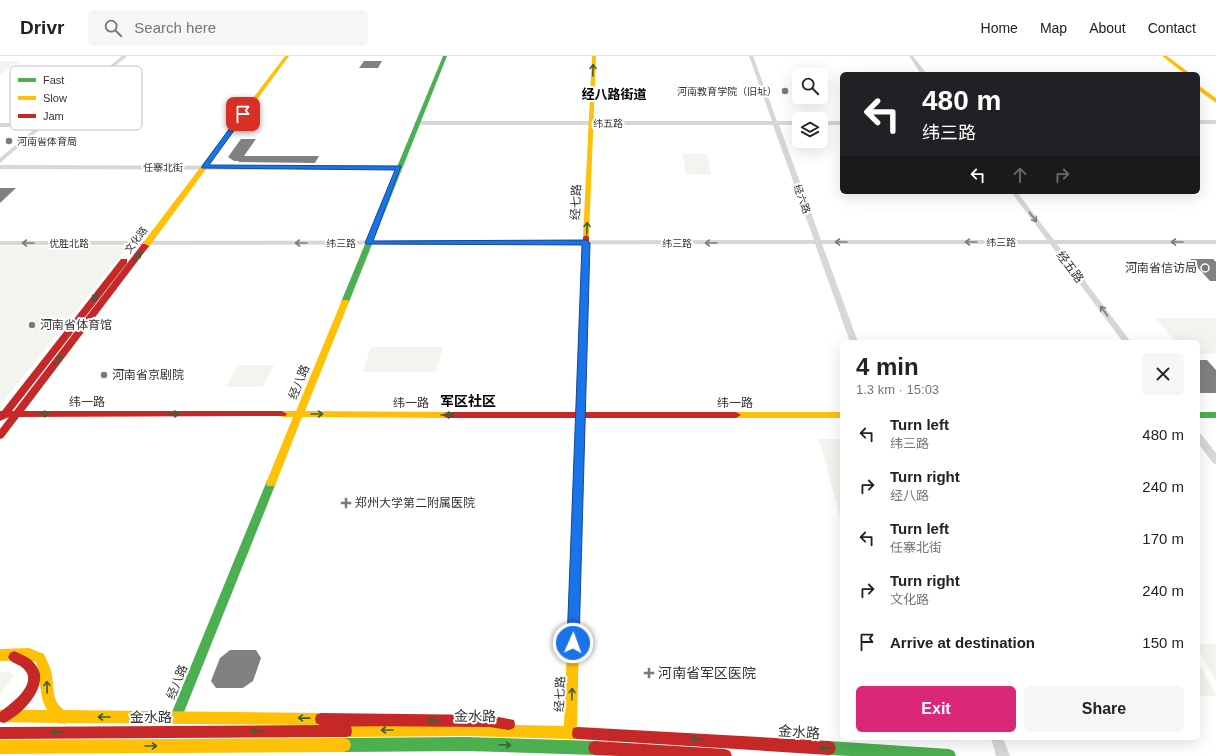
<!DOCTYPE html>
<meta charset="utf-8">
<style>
body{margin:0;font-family:Helvetica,"Noto Sans SC",sans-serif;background:#f6f6f6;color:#222;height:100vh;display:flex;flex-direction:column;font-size:15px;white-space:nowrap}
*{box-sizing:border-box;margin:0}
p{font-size:13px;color:#767676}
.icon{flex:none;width:22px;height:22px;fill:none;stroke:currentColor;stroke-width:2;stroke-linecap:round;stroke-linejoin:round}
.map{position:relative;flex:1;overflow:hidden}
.sheet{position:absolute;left:840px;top:284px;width:360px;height:400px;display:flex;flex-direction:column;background:#fff;border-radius:6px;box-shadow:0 4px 16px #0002}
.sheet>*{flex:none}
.guide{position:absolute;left:840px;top:16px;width:360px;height:122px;border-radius:6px;box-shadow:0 4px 16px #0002;background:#202124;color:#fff;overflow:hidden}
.controls{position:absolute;left:792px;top:12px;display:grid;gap:8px}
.controls a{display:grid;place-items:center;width:36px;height:36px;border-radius:6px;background:#fff;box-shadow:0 4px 16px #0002;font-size:20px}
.pin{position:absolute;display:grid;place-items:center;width:34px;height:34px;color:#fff;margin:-17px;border-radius:8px;box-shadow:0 2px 6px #0006}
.me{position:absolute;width:44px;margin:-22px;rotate:2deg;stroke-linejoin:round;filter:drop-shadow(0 0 3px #0008)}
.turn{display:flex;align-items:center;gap:14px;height:84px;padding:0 16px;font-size:18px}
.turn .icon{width:52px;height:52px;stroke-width:2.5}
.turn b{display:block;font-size:28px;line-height:34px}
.lanes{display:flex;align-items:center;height:38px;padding:0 16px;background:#0003;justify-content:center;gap:20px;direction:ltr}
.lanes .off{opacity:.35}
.round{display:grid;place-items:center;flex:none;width:42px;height:42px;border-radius:6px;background:#f6f6f6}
.overview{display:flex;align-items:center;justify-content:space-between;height:68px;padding:0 16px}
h1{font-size:24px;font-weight:800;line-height:30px}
.cta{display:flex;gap:8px;margin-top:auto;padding:8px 16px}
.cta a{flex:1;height:46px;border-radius:6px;background:#db2777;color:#fff;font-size:16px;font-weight:800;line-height:46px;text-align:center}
.cta a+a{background:#f6f6f6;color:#222}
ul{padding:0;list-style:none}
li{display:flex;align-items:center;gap:12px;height:52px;padding:0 16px}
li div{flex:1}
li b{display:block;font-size:15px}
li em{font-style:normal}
header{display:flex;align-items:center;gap:24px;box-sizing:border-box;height:56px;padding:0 20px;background:#fff;border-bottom:1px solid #e0e0e0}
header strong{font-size:19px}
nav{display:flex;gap:22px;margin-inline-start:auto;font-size:14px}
.search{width:280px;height:36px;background:#f6f6f6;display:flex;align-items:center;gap:10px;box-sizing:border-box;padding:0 14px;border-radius:6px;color:#767676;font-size:15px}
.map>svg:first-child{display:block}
.green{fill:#f1f5ed}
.building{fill:#818181}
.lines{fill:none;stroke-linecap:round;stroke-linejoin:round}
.street{fill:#d7d7d7;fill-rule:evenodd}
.fast{fill:#4caf50;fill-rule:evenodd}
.slow{fill:#ffc107;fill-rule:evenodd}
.jam{fill:#c62828;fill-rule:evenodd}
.oneway{stroke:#3c5e3d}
.oneway2{stroke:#7d7d7d}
.route{fill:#1a73e8;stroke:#114b97}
.poi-dot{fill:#7a7a7a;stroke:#fff;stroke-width:1.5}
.labels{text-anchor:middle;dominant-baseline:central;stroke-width:4;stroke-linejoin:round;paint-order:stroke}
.far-poi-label{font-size:10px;fill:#333;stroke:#fff;text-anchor:end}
.far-street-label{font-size:10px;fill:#333;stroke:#fff}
.street-label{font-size:12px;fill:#333;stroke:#fff}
.poi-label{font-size:12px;fill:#333;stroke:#fff;text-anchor:start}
.far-district-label{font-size:13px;font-weight:bold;fill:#000;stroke:#fff}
.quarter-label{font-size:14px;font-weight:bold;fill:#000;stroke:#fff}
.near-poi-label{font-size:14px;fill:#333;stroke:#fff;text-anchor:start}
.near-street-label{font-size:14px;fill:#333;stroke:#fff}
.key{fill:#fff;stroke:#c2c2c2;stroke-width:1}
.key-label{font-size:11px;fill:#333}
</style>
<header>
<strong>Drivr</strong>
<div class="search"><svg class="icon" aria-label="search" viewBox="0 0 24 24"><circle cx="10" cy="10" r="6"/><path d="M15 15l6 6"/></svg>Search here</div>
<nav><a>Home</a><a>Map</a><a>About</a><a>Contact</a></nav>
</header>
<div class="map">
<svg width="1216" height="700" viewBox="0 0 1216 700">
<rect width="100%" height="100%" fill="#fff"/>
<g class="green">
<polygon points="0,5 20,5 0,19"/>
<polygon points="683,98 707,98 711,119 686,118"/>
<polygon points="0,190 128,190 2,347 0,347"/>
<polygon points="1156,262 1216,262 1216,298 1198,298 1198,286 1175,286"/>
<polygon points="371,291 443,291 436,316 363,316"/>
<polygon points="238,309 274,309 263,331 226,331"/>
<polygon points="819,383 842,383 842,468"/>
<polygon points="1198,588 1216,588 1216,625 1198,593"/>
<polygon points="1198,607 1216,638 1216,640 1198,640"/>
<polygon points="0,616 10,616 14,620 0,638"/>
</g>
<g class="building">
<polygon points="364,5 382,5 378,12 359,12"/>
<polygon points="241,83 256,83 244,100 319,100 315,107 238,106 239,105 234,105 228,101"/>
<polygon points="0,132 16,132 0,147"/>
<polygon points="1190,203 1213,203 1216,206 1216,225 1210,225"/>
<polygon points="1198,304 1207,304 1216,314 1216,337 1198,337"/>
<polygon points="230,594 256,594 261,602 253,625 243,632 216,632 211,625 220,602"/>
</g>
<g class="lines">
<g class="street">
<polygon points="122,0 127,0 0,107 0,102 37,71 0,71 0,67 41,67"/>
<polygon points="749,0 753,0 777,65 799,65 799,69 779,69 821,184 1047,184 1011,136 1017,136 1054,184 1216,184 1216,188 1057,188 1131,286 1123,286 1050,188 822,188 858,286 850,286 815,188 0,189 0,185 814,184 773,69 417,69 414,67 417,65 772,65"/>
<polygon points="909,0 913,0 927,18 921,18"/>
<rect x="1198" y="64" width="18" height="4"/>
<rect x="821" y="65" width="21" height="4"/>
<polygon points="0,109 399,110 402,112 399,114 0,113"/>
<polygon points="1198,377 1201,378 1216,397 1216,408 1213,407 1198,387"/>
<polygon points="991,682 1003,682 1010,700 996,700"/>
</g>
<g class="fast">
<polygon points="443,0 447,0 349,246 348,248 342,248 341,246"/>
<rect x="1198" y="356" width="18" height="6"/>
<polygon points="271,423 275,424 276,427 182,661 180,665 176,667 172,665 170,661 266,427 267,424"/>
<polygon points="466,681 595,685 600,687 602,692 600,697 595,699 466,695 344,696 339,694 337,689 339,684 344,682"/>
<polygon points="829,685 949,693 954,695 956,700 851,700 829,699 824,697 822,692 824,687"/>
</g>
<g class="slow">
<polygon points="285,0 289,0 148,192 142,192 142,188"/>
<polygon points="592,0 596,0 589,181 586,183 583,181"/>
<polygon points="1162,0 1167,0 1191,18 1185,18"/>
<polygon points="1198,29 1216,42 1216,47 1198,34"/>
<polygon points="342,244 348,244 349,246 305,355 447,356 452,359 447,362 302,361 276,427 275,430 267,430 266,427 293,361 282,361 277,358 282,355 296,355"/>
<polygon points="736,356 842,356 842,362 736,362 731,359"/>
<polygon points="577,453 581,454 582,457 577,671 583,672 584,677 583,682 578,683 570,683 468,680 346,681 341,680 340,675 341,670 346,669 468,668 564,670 572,457 573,454"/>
<path d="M29 592 44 598C47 605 51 612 52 619 54 634 52 645 64 654L321 657 326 659 327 663 326 667 321 669 67 667 64 668 60 667 0 666V654H47C38 639 42 622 36 606L29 604 0 605V593Z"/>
<polygon points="344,682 349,684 351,689 349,694 344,696 0,698 0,684"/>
</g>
<g class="jam">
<polygon points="586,179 589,181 585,356 736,356 741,359 736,362 585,362 582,457 581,460 577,461 573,460 572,457 576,362 447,362 442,359 447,356 576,356 583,181"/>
<polygon points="142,188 145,188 149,190 24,355 282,355 287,358 285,360 19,361 3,382 0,383 0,373 9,361 0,365 0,355 2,355 121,203 127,203 127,207 12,355 14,355"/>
<path d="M14 595C23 599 32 602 37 611 50 630 21 660 4 667L0 666V656C11 648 40 627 23 612 18 607 11 608 8 601L10 597Z"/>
<polygon points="321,657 489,659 514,664 515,668 514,672 509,674 489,671 348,670 351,670 352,675 351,680 346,681 0,683 0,671 320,669 316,667 315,663 316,659"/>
<polygon points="578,671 829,685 834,687 836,692 834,697 829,699 578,683 573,682 572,677 573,672"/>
<polygon points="595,685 725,693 730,695 732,700 619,700 595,699 590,697 588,692 590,687"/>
</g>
</g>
<defs><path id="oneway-shaft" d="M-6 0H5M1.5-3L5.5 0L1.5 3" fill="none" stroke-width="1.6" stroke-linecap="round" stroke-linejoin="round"/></defs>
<g class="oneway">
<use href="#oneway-shaft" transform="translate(593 14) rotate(-88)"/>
<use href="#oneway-shaft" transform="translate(587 172) rotate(-88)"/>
<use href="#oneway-shaft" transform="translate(137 201) rotate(-53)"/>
<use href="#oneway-shaft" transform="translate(96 240) rotate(128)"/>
<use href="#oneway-shaft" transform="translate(58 304) rotate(-52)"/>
<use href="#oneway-shaft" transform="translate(43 358)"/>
<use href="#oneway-shaft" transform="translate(173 358)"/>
<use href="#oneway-shaft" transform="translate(317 358)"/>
<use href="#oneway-shaft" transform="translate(447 359)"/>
<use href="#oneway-shaft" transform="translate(47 631) rotate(-91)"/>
<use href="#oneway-shaft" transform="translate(572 638) rotate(-88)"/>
<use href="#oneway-shaft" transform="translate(104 661) rotate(-180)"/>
<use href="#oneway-shaft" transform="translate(304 662) rotate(-179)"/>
<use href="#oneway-shaft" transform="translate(434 664) rotate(-179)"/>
<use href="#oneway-shaft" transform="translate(387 674) rotate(180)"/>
<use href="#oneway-shaft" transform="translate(257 675) rotate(180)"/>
<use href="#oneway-shaft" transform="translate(57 676) rotate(180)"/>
<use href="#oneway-shaft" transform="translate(697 683) rotate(-176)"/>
<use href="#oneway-shaft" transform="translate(505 689) rotate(2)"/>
<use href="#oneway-shaft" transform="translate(151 690)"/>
<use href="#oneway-shaft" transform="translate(826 692) rotate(-176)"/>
</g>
<g class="oneway2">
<use href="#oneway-shaft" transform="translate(1033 161) rotate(53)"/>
<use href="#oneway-shaft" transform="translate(841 186) rotate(180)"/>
<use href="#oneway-shaft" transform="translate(971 186) rotate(180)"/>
<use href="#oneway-shaft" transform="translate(1177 186) rotate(180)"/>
<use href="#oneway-shaft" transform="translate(28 187) rotate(180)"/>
<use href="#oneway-shaft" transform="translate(301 187) rotate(180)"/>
<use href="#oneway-shaft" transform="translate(711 187) rotate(180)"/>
<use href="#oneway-shaft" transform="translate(1104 255) rotate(-127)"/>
</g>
<polygon class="route" points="241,57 246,58 209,109 401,110 373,185 586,184 590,187 579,587 578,591 573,592 569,591 567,587 582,189 366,188 365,187 395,114 202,112 202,110"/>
<g class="poi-dot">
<circle cx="785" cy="35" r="4"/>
<circle cx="9" cy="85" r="4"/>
<circle cx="1205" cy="212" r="4"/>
<circle cx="32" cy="269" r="4"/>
<circle cx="104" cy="319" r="4"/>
<path d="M344 441h4v4h4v4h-4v4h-4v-4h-4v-4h4z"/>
<path d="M647 611h4v4h4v4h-4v4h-4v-4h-4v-4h4z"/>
</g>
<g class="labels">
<g class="far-poi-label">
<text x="777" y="35">河南教育学院（旧址）</text>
<text x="17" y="85" text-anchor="start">河南省体育局</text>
</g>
<g class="far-street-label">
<text x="608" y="67">纬五路</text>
<text x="163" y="111">任寨北街</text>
<text transform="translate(802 143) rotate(70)">经六路</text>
<text transform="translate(136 184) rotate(-53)">文化路</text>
<text x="1001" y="186">纬三路</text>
<text x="69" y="187">优胜北路</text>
<text x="341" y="187">纬三路</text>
<text x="677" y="187">纬三路</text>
</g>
<g class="street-label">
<text transform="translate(576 146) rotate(-88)">经七路</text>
<text transform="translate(1070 211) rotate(53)">经五路</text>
<text transform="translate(299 326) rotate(-68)">经八路</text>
<text x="87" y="346">纬一路</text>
<text x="411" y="347">纬一路</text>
<text x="735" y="347">纬一路</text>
<text transform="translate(177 626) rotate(-68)">经八路</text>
<text transform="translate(560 638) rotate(-88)">经七路</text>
</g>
<g class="poi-label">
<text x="1197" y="212" text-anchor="end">河南省信访局</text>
<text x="40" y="269">河南省体育馆</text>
<text x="112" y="319">河南省京剧院</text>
<text x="355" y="447">郑州大学第二附属医院</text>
</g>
<g class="far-district-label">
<text x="614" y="38">经八路街道</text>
</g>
<g class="quarter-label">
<text x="468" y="345">军区社区</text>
</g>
<g class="near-poi-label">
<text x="658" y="617">河南省军区医院</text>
</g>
<g class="near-street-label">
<text transform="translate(475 660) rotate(1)">金水路</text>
<text x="151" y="661">金水路</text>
<text transform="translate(799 676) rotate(4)">金水路</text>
</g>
</g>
<rect x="10" y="10" width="132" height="64" rx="6" class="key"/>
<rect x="18" y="22" width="18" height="4" fill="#4caf50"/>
<rect x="18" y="40" width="18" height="4" fill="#ffc107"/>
<rect x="18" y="58" width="18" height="4" fill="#c62828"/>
<g class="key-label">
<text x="43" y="28">Fast</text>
<text x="43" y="46">Slow</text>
<text x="43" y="64">Jam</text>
</g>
</svg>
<div class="controls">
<a><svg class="icon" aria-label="search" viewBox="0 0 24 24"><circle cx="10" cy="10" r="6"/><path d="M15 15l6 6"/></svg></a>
<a><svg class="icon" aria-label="layers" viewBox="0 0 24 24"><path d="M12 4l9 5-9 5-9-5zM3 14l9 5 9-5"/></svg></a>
</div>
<div class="pin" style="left:243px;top:58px;background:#d93025"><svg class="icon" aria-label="arrive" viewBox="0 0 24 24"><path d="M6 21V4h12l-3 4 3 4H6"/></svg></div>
<svg class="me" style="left:573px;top:587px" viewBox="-20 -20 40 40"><circle r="17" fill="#1a73e8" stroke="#fff" stroke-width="3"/><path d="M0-11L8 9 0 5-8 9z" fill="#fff"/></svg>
<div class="guide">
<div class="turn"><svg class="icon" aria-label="left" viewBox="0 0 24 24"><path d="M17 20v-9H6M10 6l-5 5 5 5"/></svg><div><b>480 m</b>纬三路</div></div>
<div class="lanes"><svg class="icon" aria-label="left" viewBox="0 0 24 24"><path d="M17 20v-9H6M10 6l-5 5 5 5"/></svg><svg class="icon off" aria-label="ahead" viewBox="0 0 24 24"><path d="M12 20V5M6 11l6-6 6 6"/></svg><svg class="icon off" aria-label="right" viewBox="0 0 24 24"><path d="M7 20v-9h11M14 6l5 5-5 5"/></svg></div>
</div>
<section class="sheet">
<div class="overview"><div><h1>4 min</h1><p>1.3 km · 15:03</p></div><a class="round"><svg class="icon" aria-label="close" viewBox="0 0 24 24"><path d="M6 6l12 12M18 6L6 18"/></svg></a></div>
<ul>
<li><svg class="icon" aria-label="left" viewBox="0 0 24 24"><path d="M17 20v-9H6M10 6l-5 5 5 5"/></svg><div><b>Turn left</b><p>纬三路</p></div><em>480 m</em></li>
<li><svg class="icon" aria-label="right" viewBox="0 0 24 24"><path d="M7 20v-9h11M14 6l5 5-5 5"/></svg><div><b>Turn right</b><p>经八路</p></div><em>240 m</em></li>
<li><svg class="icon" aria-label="left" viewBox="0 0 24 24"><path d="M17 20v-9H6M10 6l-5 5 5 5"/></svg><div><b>Turn left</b><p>任寨北街</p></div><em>170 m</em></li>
<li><svg class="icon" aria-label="right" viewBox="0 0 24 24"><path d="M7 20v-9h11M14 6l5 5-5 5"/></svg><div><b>Turn right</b><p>文化路</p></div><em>240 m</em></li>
<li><svg class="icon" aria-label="arrive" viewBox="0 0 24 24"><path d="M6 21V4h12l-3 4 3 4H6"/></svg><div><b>Arrive at destination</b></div><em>150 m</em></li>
</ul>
<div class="cta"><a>Exit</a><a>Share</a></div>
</section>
</div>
